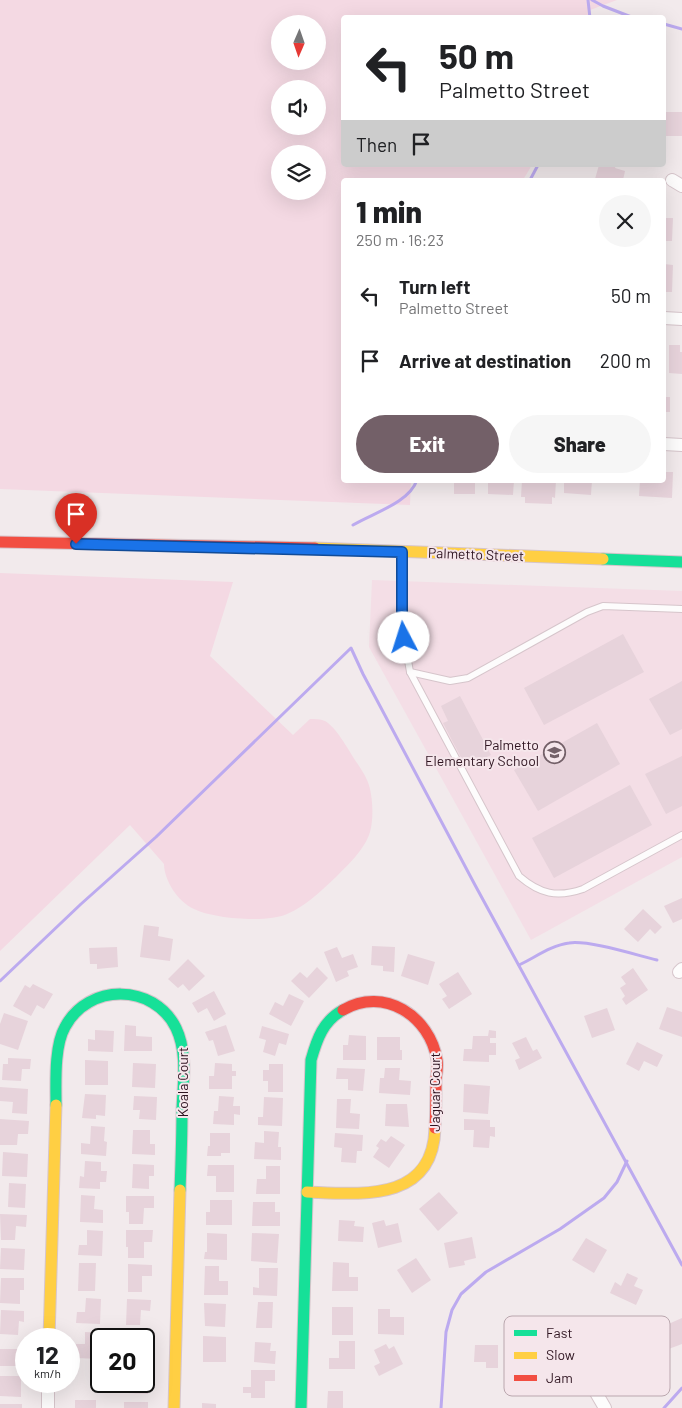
<!DOCTYPE html>
<meta charset="utf-8">
<style>
body{margin:0;font-family:Barlow,sans-serif;background:#f6f6f6;color:#202124;height:100vh;display:flex;flex-direction:column;font-size:19px;white-space:nowrap}
*{box-sizing:border-box;margin:0}
p{font-size:16px;color:#757577}
.icon{flex:none;width:28px;height:28px;fill:none;stroke:currentColor;stroke-width:2;stroke-linecap:round;stroke-linejoin:round}
.map{position:relative;flex:1;overflow:hidden}
.side{position:absolute;left:341px;top:178px;width:325px;height:305px;display:flex;flex-direction:column;background:#fff;border-radius:5px;box-shadow:0 5px 20px #0002}
.side>*{flex:none}
.top-card{position:absolute;left:341px;top:15px;width:325px;height:152px;border-radius:5px;box-shadow:0 5px 20px #0002;background:#fff;color:#202124;overflow:hidden}
.needle{width:32px;rotate:182deg}
.controls{position:absolute;left:271px;top:15px;display:grid;gap:10px}
.controls a{display:grid;place-items:center;width:55px;height:55px;border-radius:50%;background:#fff;box-shadow:0 5px 20px #0002;font-size:25px}
.speed{position:absolute;left:15px;top:1328px;display:flex;gap:10px;font-size:25px;font-weight:700;text-align:center}
.speed>*{display:grid;place-content:center;width:65px;height:65px;border-radius:50%;background:#fff;box-shadow:0 5px 20px #0002;line-height:1}
.speed small{font-size:12px;font-weight:400}
.speed .limit{border:2px solid #111;border-radius:8px;background:#fff;color:#111}
.pin{position:absolute;display:grid;place-items:center;width:42px;height:42px;color:#fff;margin:-51px -21px;border-radius:50% 50% 50% 0;rotate:-45deg;box-shadow:0 0 5px #0007}
.pin .icon{rotate:45deg}
.me{position:absolute;width:55px;margin:-28px;rotate:355deg;stroke-linejoin:round;filter:drop-shadow(0 0 4px #0008)}
.turn{display:flex;align-items:center;gap:18px;height:105px;padding:0 15px;font-size:22px}
.turn .icon{width:65px;height:65px;stroke-width:2.5}
.turn b{display:block;font-size:35px;line-height:42px}
.then{display:flex;align-items:center;height:48px;padding:0 15px;background:#0003;gap:10px;font-size:19px}
.round{display:grid;place-items:center;flex:none;width:52px;height:52px;border-radius:26px;background:#f6f6f6}
.head{display:flex;align-items:center;justify-content:space-between;height:85px;padding:0 15px}
h1{font-size:30px;font-weight:800;line-height:38px}
.primary-button{display:flex;gap:10px;margin-top:auto;padding:10px 15px}
.primary-button a{flex:1;height:58px;border-radius:30px;background:#736068;color:#fff;font-size:20px;font-weight:800;line-height:58px;text-align:center}
.primary-button a+a{background:#f6f6f6;color:#202124}
ul{padding:0;list-style:none}
li{display:flex;align-items:center;gap:15px;height:65px;padding:0 15px}
li div{flex:1}
li b{display:block;font-size:19px}
li em{font-style:normal}
.map>svg:first-child{display:block}
.built{fill:#f4dee6}
.green{fill:#f4d9e3;fill-rule:evenodd}
.lines{fill:none;stroke-linecap:round;stroke-linejoin:round}
.stream{stroke:#bcaaef;stroke-width:3}
.building{fill:#e7d3db}
.lane-casing{stroke:#d6c5cb;stroke-width:8}
.street-casing{stroke:#d6c5cb;stroke-width:14}
.fast-casing{stroke:#d6c5cb;stroke-width:13}
.slow-casing{stroke:#d6c5cb;stroke-width:13}
.jam-casing{stroke:#d6c5cb;stroke-width:13}
.lane{stroke:#fdfcfc;stroke-width:6}
.street{stroke:#fdfcfc;stroke-width:12}
.fast{stroke:#16e098;stroke-width:11}
.slow{stroke:#ffcf43;stroke-width:11}
.jam{stroke:#f24e42;stroke-width:11}
.route-casing{stroke:#114b97;stroke-width:12}
.route{stroke:#1a73e8;stroke-width:9}
.labels{text-anchor:middle;dominant-baseline:central;stroke-width:4;stroke-linejoin:round;paint-order:stroke}
.street-label{font-size:14px;fill:#2f1521;stroke:#f5e6eb}
.poi-label{font-size:14px;fill:#2f1521;stroke:#f5e6eb;text-anchor:end}
.key{fill:#f5e6eb;stroke:#baa7ae;stroke-width:1}
.key-label{font-size:14px;fill:#2f1521}
</style>
<div class="map">
<svg width="682" height="1408" viewBox="0 0 682 1408">
<rect width="100%" height="100%" fill="#f2eaec"/>
<polygon class="built" points="372,580 682,591 682,857 531,940 369,647"/>
<g class="green">
<path d="M0 0H617L590 10 591 17 344 18V165H532L523 180H344V480H411L410 505 0 489ZM280 24H318V61H280ZM280 89H318V126H280ZM280 154H318V191H280Z"/>
<path d="M0 573 233 582 210 656 293 735 310 719C315 719 320 719 325 721 336 727 348 749 355 760 359 766 364 773 367 780 373 793 374 818 370 832 365 849 348 865 336 877 321 891 306 906 287 914 267 923 214 919 194 909 178 902 164 880 164 864L130 825 0 951Z"/>
</g>
<g class="lines">
<g class="stream">
<polyline points="588,0 590,18"/>
<polyline points="592,0 603,6 634,18"/>
<polyline points="664,24 682,29"/>
<polyline points="530,180 538,165"/>
<path d="M353 525C373 513 409 503 417 480"/>
<path d="M519 965C534 958 552 945 569 943 589 940 636 955 657 960"/>
<polyline points="0,981 81,904 156,837 351,648 363,674 475,885 682,1265"/>
<polyline points="441,1408 446,1332 452,1310 461,1294 486,1272 560,1229 604,1198 617,1182 627,1161"/>
<polyline points="664,1408 682,1388"/>
</g>
</g>
<g class="building">
<rect x="664" y="112" width="18" height="24"/>
<polygon points="599,165 616,165 615,168 625,171 623,180 595,179"/>
<polygon points="664,218 673,218 672,241 664,241"/>
<polygon points="664,264 673,265 672,292 664,292"/>
<polygon points="669,345 680,345 680,352 682,352 682,374 669,373"/>
<rect x="664" y="397" width="6" height="15"/>
<polygon points="664,472 673,472 672,498 639,496 640,480 664,480"/>
<rect x="454" y="480" width="21" height="14"/>
<polygon points="488,480 514,480 513,495 488,494"/>
<polygon points="522,480 556,480 555,498 552,497 552,504 525,503 525,497 521,497"/>
<polygon points="564,480 592,480 591,495 564,493"/>
<polygon points="623,634 644,672 544,725 524,688"/>
<polygon points="682,681 682,729 670,735 649,699"/>
<polygon points="460,696 491,755 466,767 443,723 448,721 441,706"/>
<polygon points="597,723 620,764 538,811 514,770"/>
<polygon points="682,756 682,806 666,814 645,774"/>
<polygon points="630,785 652,825 554,878 532,838"/>
<polygon points="682,898 682,919 673,923 664,906"/>
<polygon points="643,909 662,927 655,934 650,929 638,942 624,929"/>
<polygon points="144,925 159,927 158,936 173,939 170,961 140,957"/>
<polygon points="372,946 395,947 394,972 383,971 383,966 371,965"/>
<polygon points="117,947 118,967 97,969 97,964 90,964 89,948"/>
<polygon points="337,947 342,958 353,954 358,967 347,971 349,976 336,982 324,952"/>
<polygon points="408,954 435,962 428,985 401,976"/>
<polygon points="188,959 205,976 189,991 183,984 178,988 168,979"/>
<polygon points="317,967 328,978 309,998 291,981 300,972 307,978"/>
<polygon points="633,968 648,990 626,1005 622,999 625,996 620,988 626,984 621,977"/>
<polygon points="458,972 472,994 449,1009 442,999 447,996 439,984"/>
<polygon points="33,984 53,994 44,1009 37,1005 31,1016 13,1006 25,985 30,988"/>
<polygon points="214,991 226,1014 214,1021 207,1008 198,1013 192,1003"/>
<polygon points="289,994 304,1001 291,1026 269,1014 275,1002 283,1006"/>
<polygon points="667,1007 682,1012 682,1037 659,1029"/>
<polygon points="607,1008 615,1030 592,1038 584,1016"/>
<polygon points="4,1013 28,1021 18,1050 0,1044 0,1024"/>
<polygon points="125,1025 136,1026 136,1036 152,1037 152,1051 124,1051"/>
<polygon points="226,1025 235,1051 218,1056 213,1040 209,1041 205,1032"/>
<polygon points="262,1026 289,1034 286,1045 279,1043 275,1056 263,1052 266,1040 259,1038"/>
<polygon points="95,1030 114,1031 113,1052 88,1051 88,1039 95,1040"/>
<polygon points="489,1030 496,1031 496,1038 490,1038 490,1043 496,1043 496,1055 489,1055 489,1062 463,1061 464,1049 472,1049 473,1036 488,1036"/>
<polygon points="349,1035 366,1036 366,1060 343,1060 343,1045 348,1045"/>
<polygon points="377,1037 400,1037 400,1050 402,1050 402,1060 377,1060"/>
<polygon points="526,1037 533,1051 537,1049 542,1058 519,1070 515,1060 520,1058 512,1043"/>
<polygon points="637,1042 663,1055 657,1067 644,1061 639,1071 626,1064"/>
<polygon points="8,1058 31,1059 30,1069 22,1069 21,1081 2,1080 3,1064 8,1064"/>
<polygon points="85,1060 108,1061 108,1085 85,1085"/>
<polygon points="133,1063 156,1064 155,1088 132,1087"/>
<polygon points="215,1063 232,1064 232,1071 236,1071 236,1076 232,1076 232,1089 209,1089 209,1076 214,1076"/>
<polygon points="269,1064 283,1064 283,1092 268,1092 268,1081 263,1081 263,1070 269,1070"/>
<polygon points="337,1068 365,1069 363,1091 348,1090 348,1079 336,1079"/>
<polygon points="385,1068 400,1068 399,1080 411,1081 410,1095 379,1093 380,1078 384,1078"/>
<polygon points="464,1084 490,1086 488,1114 463,1112"/>
<polygon points="0,1087 28,1089 27,1114 12,1113 13,1102 0,1101"/>
<polygon points="85,1094 106,1095 105,1116 96,1115 96,1119 82,1118"/>
<polygon points="134,1096 157,1097 156,1120 139,1119 140,1110 133,1110"/>
<polygon points="219,1096 234,1097 233,1106 240,1106 240,1115 234,1114 234,1125 213,1124 214,1111 218,1111"/>
<polygon points="264,1097 283,1098 282,1126 258,1125 258,1117 263,1117"/>
<polygon points="337,1099 351,1099 350,1113 360,1114 359,1129 336,1128"/>
<polygon points="386,1104 407,1104 409,1127 385,1126"/>
<polygon points="0,1119 29,1121 28,1134 18,1134 17,1145 0,1145"/>
<polygon points="464,1119 490,1120 490,1127 495,1127 495,1137 490,1136 489,1148 473,1147 474,1130 464,1130"/>
<polygon points="91,1126 105,1127 104,1141 107,1142 106,1156 81,1154 81,1143 90,1144"/>
<polygon points="133,1130 150,1130 150,1144 155,1144 155,1155 132,1154"/>
<polygon points="264,1131 279,1132 278,1147 281,1147 281,1160 254,1159 255,1142 264,1143"/>
<polygon points="210,1133 230,1133 230,1153 221,1153 221,1156 207,1156 208,1146 210,1146"/>
<polygon points="335,1133 363,1135 362,1151 357,1151 356,1163 341,1162 342,1148 334,1147"/>
<polygon points="391,1136 405,1145 389,1168 373,1157 379,1148 376,1146 381,1139 386,1142"/>
<polygon points="3,1152 28,1154 27,1177 2,1176"/>
<polygon points="85,1161 101,1162 101,1171 107,1171 106,1182 100,1182 100,1189 79,1188 80,1176 84,1177"/>
<polygon points="133,1164 154,1165 154,1176 149,1176 149,1189 132,1188"/>
<polygon points="208,1165 234,1165 234,1192 216,1192 216,1176 207,1176"/>
<polygon points="266,1166 280,1166 280,1194 256,1194 257,1179 266,1179"/>
<polygon points="9,1183 26,1184 25,1208 8,1207"/>
<polygon points="439,1192 458,1213 438,1231 419,1209"/>
<polygon points="81,1195 95,1196 94,1209 103,1210 103,1223 80,1222"/>
<polygon points="126,1196 154,1196 154,1208 144,1208 143,1224 129,1224 129,1212 126,1212"/>
<polygon points="210,1200 232,1200 232,1225 206,1225 206,1212 210,1212"/>
<polygon points="253,1202 275,1202 275,1212 280,1212 280,1226 252,1226"/>
<polygon points="0,1214 27,1215 26,1227 16,1226 15,1240 1,1240"/>
<polygon points="339,1220 355,1221 354,1226 364,1227 363,1242 338,1241"/>
<polygon points="384,1220 386,1226 398,1223 402,1242 378,1248 372,1223"/>
<polygon points="87,1230 103,1231 102,1256 78,1255 79,1245 87,1245"/>
<polygon points="126,1230 153,1230 152,1242 144,1242 144,1258 128,1258 128,1247 126,1247"/>
<polygon points="207,1233 227,1234 227,1260 204,1259 205,1252 207,1252"/>
<polygon points="252,1233 279,1234 277,1263 251,1261"/>
<polygon points="472,1237 476,1258 464,1261 465,1265 449,1268 444,1243"/>
<polygon points="586,1238 607,1250 594,1273 572,1260"/>
<polygon points="1,1248 25,1249 24,1270 0,1269"/>
<polygon points="416,1258 431,1280 412,1293 397,1270"/>
<polygon points="333,1262 349,1263 349,1277 358,1277 358,1291 332,1291"/>
<polygon points="79,1263 96,1263 95,1291 78,1291"/>
<polygon points="128,1264 152,1265 152,1276 142,1276 142,1292 128,1292"/>
<polygon points="205,1266 219,1266 219,1281 228,1281 228,1295 204,1295"/>
<polygon points="259,1268 278,1268 277,1296 253,1295 253,1287 259,1288"/>
<polygon points="627,1273 638,1278 634,1286 643,1290 636,1305 610,1293 615,1282 621,1286"/>
<polygon points="1,1278 24,1278 24,1290 20,1290 20,1304 0,1303"/>
<polygon points="86,1298 101,1299 100,1324 76,1323 77,1312 85,1312"/>
<polygon points="127,1299 151,1300 150,1311 141,1310 140,1325 126,1325"/>
<polygon points="258,1302 273,1302 272,1328 256,1328"/>
<polygon points="204,1303 226,1304 225,1327 205,1326"/>
<rect x="332" y="1307" width="21" height="28"/>
<polygon points="378,1309 390,1309 390,1317 404,1317 404,1335 378,1334"/>
<polygon points="1,1310 24,1311 24,1322 19,1321 18,1335 0,1334"/>
<polygon points="682,1318 682,1344 666,1350 657,1329"/>
<polygon points="85,1332 102,1333 101,1359 75,1358 76,1344 85,1344"/>
<polygon points="134,1333 150,1333 149,1362 144,1361 144,1339 134,1339"/>
<polygon points="203,1336 226,1337 226,1362 203,1362"/>
<polygon points="339,1341 355,1341 355,1369 329,1369 329,1358 339,1358"/>
<polygon points="255,1342 271,1343 270,1351 276,1351 275,1364 254,1362"/>
<polygon points="386,1344 389,1349 394,1346 403,1364 379,1376 374,1366 380,1363 374,1350"/>
<polygon points="475,1345 498,1345 498,1368 486,1368 486,1362 474,1362"/>
<rect x="0" y="1349" width="18" height="17"/>
<polygon points="251,1370 275,1370 275,1381 265,1381 265,1398 251,1398 251,1393 243,1393 243,1387 251,1387"/>
<polygon points="0,1376 21,1376 21,1397 0,1396"/>
<polygon points="144,1378 149,1378 148,1394 127,1393 127,1381 144,1381"/>
<polygon points="328,1391 343,1391 343,1408 327,1408"/>
<rect x="75" y="1400" width="21" height="8"/>
<rect x="124" y="1402" width="24" height="6"/>
<polygon points="202,1403 216,1404 216,1408 202,1408"/>
<rect x="0" y="1404" width="22" height="4"/>
</g>
<g class="lines">
<defs>
<g id="lane">
<path d="M402 552V611L404 637 410 672 519 876C540 894 557 898 583 889L682 835"/>
<polyline points="410,672 450,681 468,678 587,612 603,606 682,609"/>
</g>
<g id="street">
<polyline points="672,180 682,186"/>
<polyline points="664,318 682,319"/>
<polyline points="664,444 682,445"/>
<polyline points="679,972 682,969"/>
<polyline points="591,1384 605,1408"/>
<polyline points="48,1408 48,1381"/>
</g>
<g id="fast">
<polyline points="603,559 682,562"/>
<path d="M56 1105C56 1083 54 1046 65 1027 88 983 154 983 176 1028 188 1053 183 1083 182 1110 182 1137 181 1164 180 1190"/>
<path d="M301 1408 311 1060C317 1039 323 1021 343 1010"/>
</g>
<g id="slow">
<polyline points="315,548 603,559"/>
<path d="M307 1192C360 1194 433 1203 435 1128"/>
<polyline points="49,1339 56,1105"/>
<polyline points="174,1408 180,1190"/>
</g>
<g id="jam">
<polyline points="0,542 315,548"/>
<path d="M343 1010C384 986 430 1016 437 1060 438 1066 437 1073 436 1079 436 1095 436 1112 435 1128"/>
</g>
</defs>
<use href="#lane" class="lane-casing"/>
<use href="#street" class="street-casing"/>
<use href="#fast" class="fast-casing"/>
<use href="#slow" class="slow-casing"/>
<use href="#jam" class="jam-casing"/>
<use href="#lane" class="lane"/>
<use href="#street" class="street"/>
<use href="#fast" class="fast"/>
<use href="#slow" class="slow"/>
<use href="#jam" class="jam"/>
</g>
<g class="lines">
<defs>
<polyline id="route" points="76,544 402,552 402,611 404,638"/>
</defs>
<use href="#route" class="route-casing"/>
<use href="#route" class="route"/>
</g>
<defs>
<symbol id="school-ring" viewBox="-11 -11 22 22"><circle r="9.5" fill="#f5e6eb" stroke="#736068" stroke-width="1.5"/><path d="M0-5L7-2L0 1L-7-2ZM-4 1L0 2.5L4 1V4Q0 6-4 4Z" fill="#736068"/></symbol>
</defs>
<g fill-rule="evenodd">
<use href="#school-ring" x="542" y="740" width="25" height="25"/>
</g>
<g class="labels">
<g class="street-label">
<text transform="translate(476 554) rotate(2)">Palmetto Street</text>
<text transform="translate(182 1082) rotate(-90)">Koala Court</text>
<text transform="translate(434 1092) rotate(-90)">Jaguar Court</text>
</g>
<g class="poi-label">
<text x="539" y="744">Palmetto<tspan x="539" dy="16">Elementary School</tspan></text>
</g>
</g>
<rect x="504" y="1316" width="166" height="80" rx="8" class="key"/>
<rect x="514" y="1330" width="23" height="6" fill="#16e098"/>
<rect x="514" y="1352" width="23" height="7" fill="#ffcf43"/>
<rect x="514" y="1375" width="23" height="6" fill="#f24e42"/>
<g class="key-label">
<text x="546" y="1338">Fast</text>
<text x="546" y="1360">Slow</text>
<text x="546" y="1383">Jam</text>
</g>
</svg>
<div class="controls">
<a><svg class="needle" viewBox="-14 -14 28 28"><path d="M0-13l5 13h-10z" fill="#e53935"/><path d="M0 13l5-13h-10z" fill="#757577"/></svg></a>
<a><svg class="icon" aria-label="sound" viewBox="0 0 24 24"><path d="M4 9h4l5-4v14l-5-4H4zM17 9q2 3 0 6"/></svg></a>
<a><svg class="icon" aria-label="layers" viewBox="0 0 24 24"><path d="M12 4l9 5-9 5-9-5zM3 14l9 5 9-5"/></svg></a>
</div>
<div class="speed"><div>12<small>km/h</small></div><div class="limit">20</div></div>
<div class="pin" style="left:76px;top:544px;background:#d93025"><svg class="icon" aria-label="arrive" viewBox="0 0 24 24"><path d="M6 21V4h12l-3 4 3 4H6"/></svg></div>
<svg class="me" style="left:404px;top:638px" viewBox="-20 -20 40 40"><circle r="19" fill="#fff"/><path d="M0-13L10 11 0 6-10 11z" fill="#1a73e8"/></svg>
<div class="top-card">
<div class="turn"><svg class="icon" aria-label="left" viewBox="0 0 24 24"><path d="M17 20v-9H6M10 6l-5 5 5 5"/></svg><div><b>50 m</b>Palmetto Street</div></div>
<div class="then">Then<svg class="icon" aria-label="arrive" viewBox="0 0 24 24"><path d="M6 21V4h12l-3 4 3 4H6"/></svg></div>
</div>
<section class="side">
<div class="head"><div><h1>1 min</h1><p>250 m · 16:23</p></div><a class="round"><svg class="icon" aria-label="close" viewBox="0 0 24 24"><path d="M6 6l12 12M18 6L6 18"/></svg></a></div>
<ul>
<li><svg class="icon" aria-label="left" viewBox="0 0 24 24"><path d="M17 20v-9H6M10 6l-5 5 5 5"/></svg><div><b>Turn left</b><p>Palmetto Street</p></div><em>50 m</em></li>
<li><svg class="icon" aria-label="arrive" viewBox="0 0 24 24"><path d="M6 21V4h12l-3 4 3 4H6"/></svg><div><b>Arrive at destination</b></div><em>200 m</em></li>
</ul>
<div class="primary-button"><a>Exit</a><a>Share</a></div>
</section>
</div>
